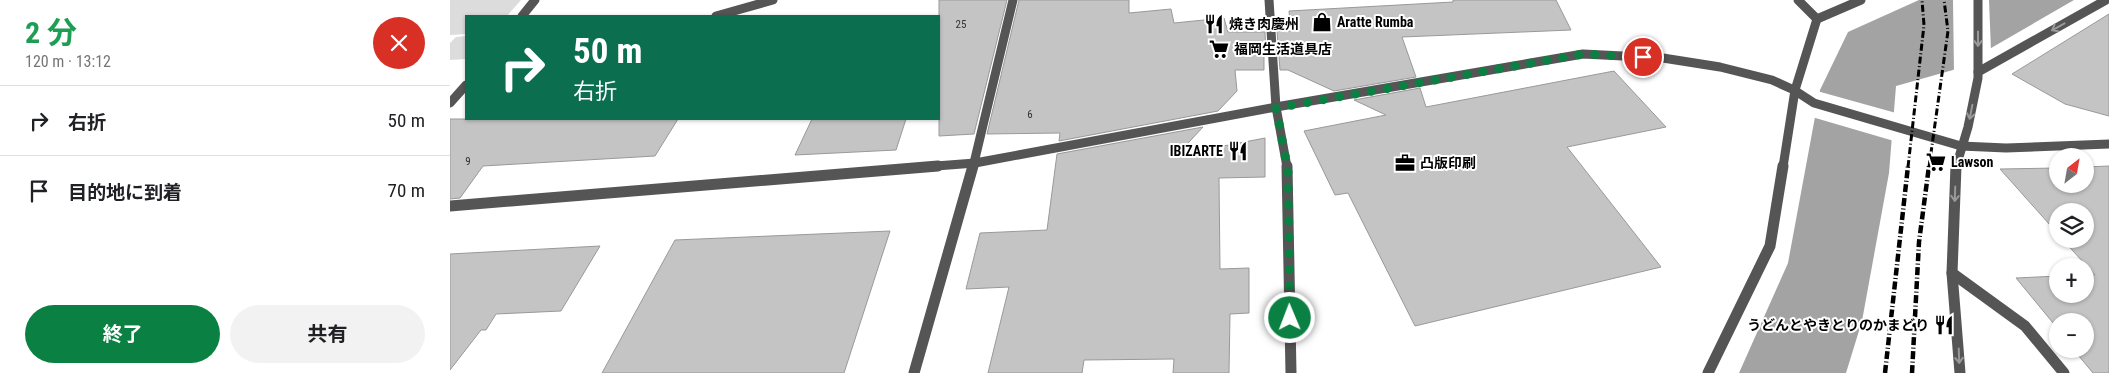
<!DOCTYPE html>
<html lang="ja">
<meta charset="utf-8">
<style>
body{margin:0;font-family:"Roboto Condensed","Noto Sans JP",sans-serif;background:#f2f2f2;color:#202124;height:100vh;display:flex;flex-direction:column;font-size:19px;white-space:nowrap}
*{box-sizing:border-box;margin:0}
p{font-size:16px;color:#757577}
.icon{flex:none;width:28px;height:28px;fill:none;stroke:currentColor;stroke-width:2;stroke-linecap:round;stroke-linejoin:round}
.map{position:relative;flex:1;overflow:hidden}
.side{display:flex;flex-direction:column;background:#fff;width:450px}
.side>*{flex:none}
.hud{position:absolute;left:15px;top:15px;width:475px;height:105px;border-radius:0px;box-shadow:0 1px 4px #0004;background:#0b6e4f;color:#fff;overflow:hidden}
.needle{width:32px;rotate:31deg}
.tools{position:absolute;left:1599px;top:148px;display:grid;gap:10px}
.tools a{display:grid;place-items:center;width:45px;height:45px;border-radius:50%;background:#fff;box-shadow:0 1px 4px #0004;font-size:25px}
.pin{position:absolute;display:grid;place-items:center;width:42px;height:42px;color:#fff;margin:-21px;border:2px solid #fff;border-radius:50%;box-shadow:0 1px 5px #0007}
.me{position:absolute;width:55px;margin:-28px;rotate:359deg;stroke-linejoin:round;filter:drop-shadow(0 0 4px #0008)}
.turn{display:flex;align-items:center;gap:18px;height:105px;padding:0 25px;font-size:22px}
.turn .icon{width:65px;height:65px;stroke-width:2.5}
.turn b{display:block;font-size:35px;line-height:42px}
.round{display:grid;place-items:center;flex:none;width:52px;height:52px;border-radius:26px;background:#f2f2f2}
.overview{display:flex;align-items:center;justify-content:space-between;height:85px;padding:0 25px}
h1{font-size:30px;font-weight:700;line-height:38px;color:#1e9e55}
.cta{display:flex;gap:10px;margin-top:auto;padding:10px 25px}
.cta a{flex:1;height:58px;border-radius:30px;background:#0b8043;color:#fff;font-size:20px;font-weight:700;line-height:58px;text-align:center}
.cta a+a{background:#f2f2f2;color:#202124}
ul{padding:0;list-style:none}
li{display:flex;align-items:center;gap:15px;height:70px;padding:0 25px;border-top:1px solid #e0e0e0}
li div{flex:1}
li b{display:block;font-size:19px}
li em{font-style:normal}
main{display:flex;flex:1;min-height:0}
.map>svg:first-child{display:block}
.green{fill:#dcdcdc}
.water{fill:#a3a3a3}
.pier{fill:#fff}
.building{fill:#c4c4c4;stroke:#999}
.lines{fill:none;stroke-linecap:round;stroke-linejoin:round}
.minor-far1{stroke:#555;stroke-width:9}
.minor{stroke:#555;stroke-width:11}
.tertiary-far1{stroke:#555;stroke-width:9}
.tertiary{stroke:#555;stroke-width:11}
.rail-far1{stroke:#000;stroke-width:3;stroke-dasharray:7 2.5 1 2.5;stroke-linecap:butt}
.rail{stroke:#000;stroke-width:4.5;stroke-dasharray:8 2.5 1 2.5;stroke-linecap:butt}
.oneway{stroke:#999}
.route{stroke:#0b8043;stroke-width:9;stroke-dasharray:0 16.2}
.labels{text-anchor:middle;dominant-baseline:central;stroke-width:4;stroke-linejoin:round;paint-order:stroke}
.number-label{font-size:11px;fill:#313131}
.poi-label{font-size:14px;font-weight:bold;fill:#000;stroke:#fff;text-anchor:start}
</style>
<main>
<section class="side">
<div class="overview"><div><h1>2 分</h1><p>120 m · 13:12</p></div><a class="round" style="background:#d93025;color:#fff"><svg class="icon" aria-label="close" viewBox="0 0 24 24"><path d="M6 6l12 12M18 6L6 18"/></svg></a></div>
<ul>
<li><svg class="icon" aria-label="right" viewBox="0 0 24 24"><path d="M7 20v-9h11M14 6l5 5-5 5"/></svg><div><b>右折</b></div><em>50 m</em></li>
<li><svg class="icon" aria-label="arrive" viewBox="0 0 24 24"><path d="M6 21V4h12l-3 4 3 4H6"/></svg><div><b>目的地に到着</b></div><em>70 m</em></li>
</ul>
<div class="cta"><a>終了</a><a>共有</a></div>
</section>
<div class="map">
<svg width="1659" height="373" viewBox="0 0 1659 373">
<rect width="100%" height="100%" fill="#fff"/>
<g class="green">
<polygon points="0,0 71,0 57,16 16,16 16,34 0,35"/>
<polygon points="16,36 16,59 0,60 0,43 6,37"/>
</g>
<polygon class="water" points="1469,0 1624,0 1503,70 1446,86 1439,173 1412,321 1396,373 1289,373 1338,263 1370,90 1398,32"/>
<g class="pier">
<polygon points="1503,0 1539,0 1541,51 1504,72"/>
<polygon points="1367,91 1446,113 1444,141 1362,117"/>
</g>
<g class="building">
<polygon points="489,0 557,0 524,134 489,136"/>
<polygon points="569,0 679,0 679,13 721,9 724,23 774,18 778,32 815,32 816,55 814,51 814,70 785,70 787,91 768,111 609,141 610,133 537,134"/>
<polygon points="1003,0 1106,0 1121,30 952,37 966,77 884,91 838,70 830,70 827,31 841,31 839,11 1003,2"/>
<polygon points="1659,14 1659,116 1615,104 1562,74"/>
<polygon points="1164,71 1216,127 1117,147 1211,267 965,326 898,193 885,195 854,131 936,115 904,100 970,88 976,107"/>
<polygon points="0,119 228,119 205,156 33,166 10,198 0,199"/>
<polygon points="362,119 456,119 446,150 345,155"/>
<polygon points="753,127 727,155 815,138 815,177 769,178 770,269 799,268 799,313 780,314 779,373 723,373 724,359 634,360 632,373 538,373 559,287 516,289 530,233 597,230 607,154"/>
<polygon points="1659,166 1659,373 1643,373 1623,349 1635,349 1635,321 1608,321 1608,329 1566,278 1608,276 1608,294 1635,294 1635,275 1645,275 1612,239 1635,239 1635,211 1608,211 1608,234 1550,169 1608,168 1608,184 1635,184 1635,167"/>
<polygon points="440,231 394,373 152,373 225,240"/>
<polygon points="150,246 111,311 46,314 36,330 31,330 0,370 0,254"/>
</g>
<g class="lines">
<g class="minor-far1">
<polyline points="819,0 826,107 837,167"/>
<polyline points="1348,0 1367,19"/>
<polyline points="72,16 85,0"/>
<polyline points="266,16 323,0"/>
<polyline points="1528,72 1656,0"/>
<polyline points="0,103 16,85"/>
<polyline points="473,167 525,163 826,107 1133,54 1213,58 1270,67 1322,80 1344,90 1364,103 1511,146 1556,148 1659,144"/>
<polyline points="523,167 563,0"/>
<polyline points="1506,167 1518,127 1528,78 1528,0"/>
</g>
<g class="minor">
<polyline points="837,166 841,373"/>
<polyline points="1506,166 1502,273 1510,373"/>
<polyline points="0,206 488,166"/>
<polyline points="1502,273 1575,326 1614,373"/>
<polyline points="464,373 523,166"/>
</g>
<polyline class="tertiary-far1" points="1333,167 1345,90 1367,19 1411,0"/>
<polyline class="tertiary" points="1258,373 1320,246 1333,166"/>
<g class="rail-far1">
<polyline points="1458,167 1474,25 1472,0"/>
<polyline points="1479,167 1498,31 1494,0"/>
</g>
<g class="rail">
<polyline points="1435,373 1458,166"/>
<polyline points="1462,373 1469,242 1479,166"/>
</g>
</g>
<defs><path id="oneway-shaft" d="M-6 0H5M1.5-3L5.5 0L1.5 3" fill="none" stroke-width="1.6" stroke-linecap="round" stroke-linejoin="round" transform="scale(1.25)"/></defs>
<g class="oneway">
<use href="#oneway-shaft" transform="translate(1608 27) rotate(151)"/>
<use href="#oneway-shaft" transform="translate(1528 39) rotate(90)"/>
<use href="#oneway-shaft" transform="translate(1521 112) rotate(101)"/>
<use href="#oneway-shaft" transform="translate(1505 194) rotate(92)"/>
<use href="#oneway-shaft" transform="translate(1509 356) rotate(88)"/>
</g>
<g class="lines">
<polyline class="route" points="840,318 838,171 826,108 1133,54 1193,57"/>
</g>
<defs>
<symbol id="shop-bare" viewBox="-9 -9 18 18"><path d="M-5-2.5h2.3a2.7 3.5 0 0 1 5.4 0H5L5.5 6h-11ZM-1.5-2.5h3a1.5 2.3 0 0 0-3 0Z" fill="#000" stroke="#fff" stroke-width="2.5" paint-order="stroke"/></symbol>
<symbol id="restaurant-bare" viewBox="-9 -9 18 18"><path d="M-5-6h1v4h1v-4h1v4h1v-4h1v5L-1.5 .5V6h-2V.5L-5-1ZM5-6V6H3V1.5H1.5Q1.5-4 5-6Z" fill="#000" stroke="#fff" stroke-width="2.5" paint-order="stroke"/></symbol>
<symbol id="supermarket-bare" viewBox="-9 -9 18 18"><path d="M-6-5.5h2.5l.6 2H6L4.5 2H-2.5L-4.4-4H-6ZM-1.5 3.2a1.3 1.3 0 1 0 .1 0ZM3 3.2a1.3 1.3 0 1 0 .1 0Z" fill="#000" stroke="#fff" stroke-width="2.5" paint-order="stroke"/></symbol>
<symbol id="office-bare" viewBox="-9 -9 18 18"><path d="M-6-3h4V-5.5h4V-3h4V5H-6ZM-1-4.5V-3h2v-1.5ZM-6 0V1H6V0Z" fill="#000" stroke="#fff" stroke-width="2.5" paint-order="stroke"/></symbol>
</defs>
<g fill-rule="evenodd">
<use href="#shop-bare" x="858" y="8" width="28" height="28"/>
<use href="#restaurant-bare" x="750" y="10" width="28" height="28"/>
<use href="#supermarket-bare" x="755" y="35" width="28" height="28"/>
<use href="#restaurant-bare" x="774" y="137" width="28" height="28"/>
<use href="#supermarket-bare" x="1472" y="148" width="28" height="28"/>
<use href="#office-bare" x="941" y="149" width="28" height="28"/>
<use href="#restaurant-bare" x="1480" y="311" width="28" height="28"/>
</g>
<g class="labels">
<g class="number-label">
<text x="511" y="24">25</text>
<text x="580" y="114">6</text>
<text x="18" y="161">9</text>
</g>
<g class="poi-label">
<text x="887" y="22">Aratte Rumba</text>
<text x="779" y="24">焼き肉慶州</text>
<text x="784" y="49">福岡生活道具店</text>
<text x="773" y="151" text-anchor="end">IBIZARTE</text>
<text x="1501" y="162">Lawson</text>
<text x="970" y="163">凸版印刷</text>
<text x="1479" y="325" text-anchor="end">うどんとやきとりのかまどり</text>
</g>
</g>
</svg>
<div class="tools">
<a><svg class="needle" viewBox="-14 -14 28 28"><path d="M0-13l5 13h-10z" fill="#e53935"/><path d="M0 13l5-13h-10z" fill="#757577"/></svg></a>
<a><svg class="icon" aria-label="layers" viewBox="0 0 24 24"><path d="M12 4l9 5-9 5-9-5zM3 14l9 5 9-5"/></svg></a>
<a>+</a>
<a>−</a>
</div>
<div class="pin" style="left:1193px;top:57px;background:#d93025"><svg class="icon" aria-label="arrive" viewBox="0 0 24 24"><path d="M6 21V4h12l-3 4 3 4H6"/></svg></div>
<svg class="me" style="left:840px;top:318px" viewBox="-20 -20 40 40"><circle r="17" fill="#0b8043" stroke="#fff" stroke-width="3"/><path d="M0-11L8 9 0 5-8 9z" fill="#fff"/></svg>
<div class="hud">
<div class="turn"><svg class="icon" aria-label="right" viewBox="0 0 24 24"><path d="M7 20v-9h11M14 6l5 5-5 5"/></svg><div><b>50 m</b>右折</div></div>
</div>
</div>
</main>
